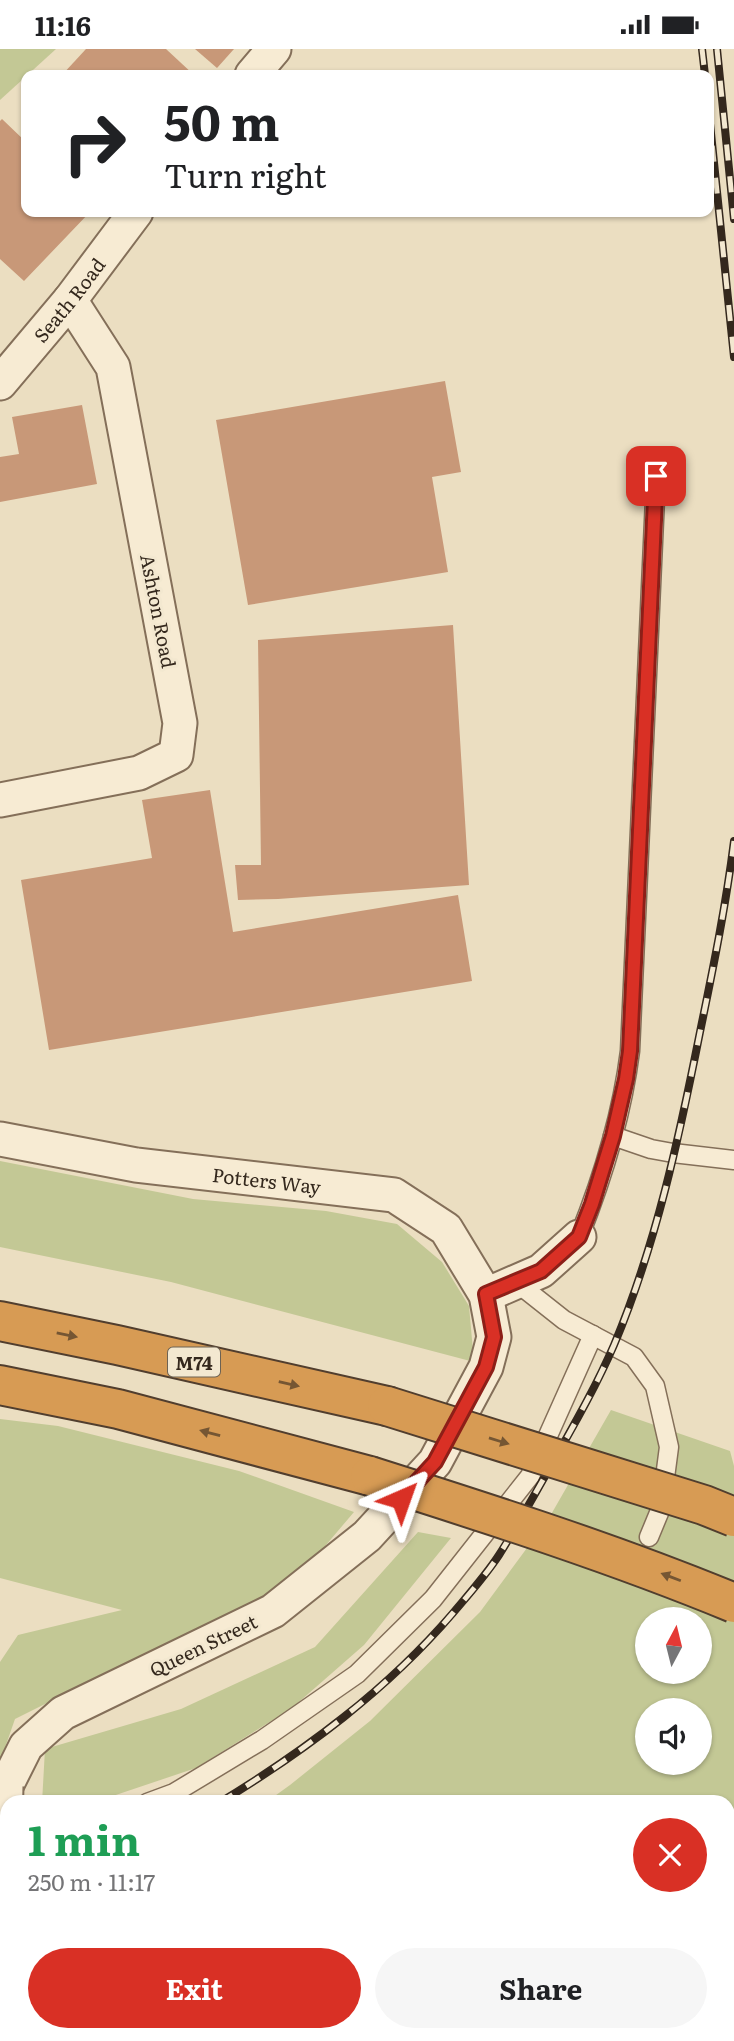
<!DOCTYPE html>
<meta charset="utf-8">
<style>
body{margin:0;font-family:Literata,serif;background:#f6f6f6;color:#202124;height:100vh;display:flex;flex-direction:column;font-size:26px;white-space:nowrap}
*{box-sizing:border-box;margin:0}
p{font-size:23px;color:#757577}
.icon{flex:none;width:38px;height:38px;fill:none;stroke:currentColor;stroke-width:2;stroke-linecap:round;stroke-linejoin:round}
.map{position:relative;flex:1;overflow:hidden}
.side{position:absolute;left:0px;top:1746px;width:735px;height:247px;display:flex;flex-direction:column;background:#fff;border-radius:21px 21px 0 0;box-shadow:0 2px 5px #0004}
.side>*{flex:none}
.hud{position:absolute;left:21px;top:21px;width:693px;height:147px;border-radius:14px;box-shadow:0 2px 5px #0004;background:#fff;color:#202124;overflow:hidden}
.needle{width:46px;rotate:7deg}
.fabs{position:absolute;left:635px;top:1558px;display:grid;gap:14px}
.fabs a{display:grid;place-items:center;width:77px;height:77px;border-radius:50%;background:#fff;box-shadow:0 2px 5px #0004;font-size:35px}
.pin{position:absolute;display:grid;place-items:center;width:60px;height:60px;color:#fff;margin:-30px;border-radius:14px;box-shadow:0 4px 10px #0006}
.me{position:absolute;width:77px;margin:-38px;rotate:43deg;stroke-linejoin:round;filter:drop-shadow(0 0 5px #0008)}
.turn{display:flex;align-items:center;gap:24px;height:147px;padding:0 28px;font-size:32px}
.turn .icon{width:91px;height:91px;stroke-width:2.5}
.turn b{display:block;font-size:49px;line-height:60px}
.round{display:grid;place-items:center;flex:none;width:74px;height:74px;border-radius:37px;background:#f6f6f6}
.summary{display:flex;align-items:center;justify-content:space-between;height:119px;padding:0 28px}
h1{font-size:42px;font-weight:700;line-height:52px;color:#1e9e55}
.cta{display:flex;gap:14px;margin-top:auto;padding:14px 28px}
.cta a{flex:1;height:80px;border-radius:42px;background:#d93025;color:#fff;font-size:28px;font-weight:700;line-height:80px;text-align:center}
.cta a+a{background:#f6f6f6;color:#202124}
.status{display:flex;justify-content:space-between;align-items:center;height:49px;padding:0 35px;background:#fff;direction:ltr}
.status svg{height:19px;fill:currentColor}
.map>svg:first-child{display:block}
.green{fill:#c3c895;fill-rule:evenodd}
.building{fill:#c89878}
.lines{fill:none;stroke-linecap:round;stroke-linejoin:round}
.service-casing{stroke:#846f59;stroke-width:21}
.minor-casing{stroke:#846f59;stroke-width:37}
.motorway-casing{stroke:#513e2e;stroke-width:42}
.path{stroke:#846f59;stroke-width:4.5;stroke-dasharray:5 3.5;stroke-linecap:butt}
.service{stroke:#f7ebd3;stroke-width:18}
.minor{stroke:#f7ebd3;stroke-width:33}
.motorway{stroke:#d79b54;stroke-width:38}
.rail-casing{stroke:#34281d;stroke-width:8}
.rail{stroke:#f3e8d0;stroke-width:5;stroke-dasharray:16;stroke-linecap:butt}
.minor-bridge-casing{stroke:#846f59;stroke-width:37;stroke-linecap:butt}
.motorway-bridge-casing{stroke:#513e2e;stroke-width:42;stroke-linecap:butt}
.minor-bridge{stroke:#f7ebd3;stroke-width:33}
.motorway-bridge{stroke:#d79b54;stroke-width:38}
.oneway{fill:#755633}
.route-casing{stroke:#8d1f18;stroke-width:18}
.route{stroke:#d93025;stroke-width:12}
.labels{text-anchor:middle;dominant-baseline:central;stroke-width:6;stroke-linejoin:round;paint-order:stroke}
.shield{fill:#f3e8d0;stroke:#6d6253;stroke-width:2}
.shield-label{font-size:18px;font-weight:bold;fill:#34281d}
.street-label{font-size:19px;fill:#34281d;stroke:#f3e8d0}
</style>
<div class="status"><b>11:16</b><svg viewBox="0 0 49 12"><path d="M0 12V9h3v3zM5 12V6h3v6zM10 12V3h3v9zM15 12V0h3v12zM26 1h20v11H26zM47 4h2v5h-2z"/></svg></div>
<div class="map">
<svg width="734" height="1992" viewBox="0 0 734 1992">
<rect width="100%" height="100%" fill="#ebdec1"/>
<g class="green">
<polygon points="0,0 56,0 0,51"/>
<polygon points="0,1112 193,1150 326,1162 397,1175 442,1213 469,1257 474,1313 171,1233 0,1198"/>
<path d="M611 1361 730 1402 734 1417V1992H463L433 1986H728V1754H265L290 1736 370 1672 480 1563 549 1469ZM648 1570H700V1622H648ZM648 1661H700V1713H648Z"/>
<polygon points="0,1370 58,1377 239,1422 354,1463 309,1516 252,1556 65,1645 15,1670 0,1713 0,1613 18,1586 122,1561 0,1529"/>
<polygon points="418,1483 451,1489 364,1596 292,1659 196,1719 95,1753 42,1754 45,1700 181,1660 315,1598"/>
</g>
<g class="building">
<polygon points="86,0 166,0 194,26 62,26"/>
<polygon points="195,0 234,0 217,19"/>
<polygon points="2,70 26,93 26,163 90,163 24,232 0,210 0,72"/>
<polygon points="445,332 461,423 432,428 448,523 248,556 216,371"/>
<polygon points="82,356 97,435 0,453 0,408 19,405 12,368"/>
<polygon points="453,576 469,836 278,850 238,851 235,816 261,816 258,591"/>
<polygon points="210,741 233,883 458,846 472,932 49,1001 21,831 152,809 142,751"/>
</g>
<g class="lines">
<defs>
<g id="service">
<polyline points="613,1087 651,1100 673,1104 734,1111"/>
<path d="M579 1188C603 1128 622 1066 630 1002L656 427"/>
<polyline points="516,1233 564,1271 634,1308 655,1337 669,1398 661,1459 649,1488"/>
<polyline points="147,1754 174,1744 262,1691 357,1625 433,1550 530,1427 593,1286"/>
</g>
<g id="minor">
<polyline points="252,26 274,0"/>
<path id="s1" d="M0 334 70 251 136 163"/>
<polyline points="0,751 139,724 176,706 180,674 113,318 70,251"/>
<path id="s2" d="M0 1090 136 1116 394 1146 446 1180 486 1246 494 1288 486 1318 435 1413 367 1487 273 1562 63 1664 26 1697 6 1737"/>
<polyline points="486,1246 541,1222 579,1188"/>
</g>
<g id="motorway">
<polyline points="0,1272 117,1296 387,1357"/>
<polyline points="0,1336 118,1360 370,1427"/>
</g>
</defs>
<use href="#service" class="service-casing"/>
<use href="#minor" class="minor-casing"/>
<use href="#motorway" class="motorway-casing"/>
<polyline class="path" points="393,1986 421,1992"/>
<use href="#service" class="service"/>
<use href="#minor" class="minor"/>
<use href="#motorway" class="motorway"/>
<defs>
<g id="rail">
<polyline points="702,0 705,26"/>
<polyline points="717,0 734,170"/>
<polyline points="709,65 734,308"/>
<path d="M219 1754C306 1701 387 1641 453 1564 469 1545 486 1526 499 1506 516 1479 532 1450 548 1422 571 1381 595 1340 614 1296 656 1196 679 1089 700 983 713 920 726 856 734 792"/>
<polyline points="0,1839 7,1837"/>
<polyline points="0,1934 7,1935"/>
<polyline points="240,1986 265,1992"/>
</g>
</defs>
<use href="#rail" class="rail-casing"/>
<use href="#rail" class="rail"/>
<defs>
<polyline id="minor-bridge" points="0,1967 6,1737"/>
<g id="motorway-bridge">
<polyline points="387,1357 704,1456 734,1468"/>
<path d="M370 1427C493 1466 615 1505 734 1554"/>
</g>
</defs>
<use href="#minor-bridge" class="minor-bridge-casing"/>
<use href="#motorway-bridge" class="motorway-bridge-casing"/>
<use href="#minor-bridge" class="minor-bridge"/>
<use href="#motorway-bridge" class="motorway-bridge"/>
</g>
<defs><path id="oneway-solid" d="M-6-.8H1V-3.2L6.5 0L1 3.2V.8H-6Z" transform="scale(1.75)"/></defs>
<g class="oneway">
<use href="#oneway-solid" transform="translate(67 1286) rotate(11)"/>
<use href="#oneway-solid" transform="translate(289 1335) rotate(13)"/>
<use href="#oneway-solid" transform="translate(210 1384) rotate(-165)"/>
<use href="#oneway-solid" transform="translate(499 1392) rotate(17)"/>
<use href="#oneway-solid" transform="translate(671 1528) rotate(-159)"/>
</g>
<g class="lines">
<defs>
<polyline id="route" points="401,1450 435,1413 486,1318 494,1288 486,1245 541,1222 579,1188 592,1155 613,1087 626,1030 630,1002 656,427"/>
</defs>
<use href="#route" class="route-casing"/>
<use href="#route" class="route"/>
</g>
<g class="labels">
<rect class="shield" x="168" y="1298.5" width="52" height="29" rx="5"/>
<g class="shield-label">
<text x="194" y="1313">M74</text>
</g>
<g class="street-label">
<text stroke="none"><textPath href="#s1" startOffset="108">Seath Road</textPath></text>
<text transform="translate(159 562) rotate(79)">Ashton Road</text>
<text stroke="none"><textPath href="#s2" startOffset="270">Potters Way</textPath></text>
<text transform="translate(203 1596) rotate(-26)">Queen Street</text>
</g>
</g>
</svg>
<div class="fabs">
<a><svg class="needle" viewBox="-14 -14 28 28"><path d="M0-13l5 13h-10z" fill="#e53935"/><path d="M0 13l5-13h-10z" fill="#757577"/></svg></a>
<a><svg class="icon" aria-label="sound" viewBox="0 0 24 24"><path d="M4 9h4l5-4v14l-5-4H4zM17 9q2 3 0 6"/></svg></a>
</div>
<div class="pin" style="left:656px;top:427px;background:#d93025"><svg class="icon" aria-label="arrive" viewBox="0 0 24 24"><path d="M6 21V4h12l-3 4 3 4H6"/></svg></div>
<svg class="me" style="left:401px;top:1450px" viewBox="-20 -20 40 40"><path d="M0-17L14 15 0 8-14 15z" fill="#d93025" stroke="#fff" stroke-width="4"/></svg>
<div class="hud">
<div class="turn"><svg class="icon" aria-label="right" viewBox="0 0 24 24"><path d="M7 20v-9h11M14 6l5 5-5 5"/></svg><div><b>50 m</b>Turn right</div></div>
</div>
<section class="side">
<div class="summary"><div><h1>1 min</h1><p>250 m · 11:17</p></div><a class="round" style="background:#d93025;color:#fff"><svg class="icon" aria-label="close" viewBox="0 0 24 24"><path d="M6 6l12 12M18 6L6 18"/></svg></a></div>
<div class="cta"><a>Exit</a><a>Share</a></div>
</section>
</div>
